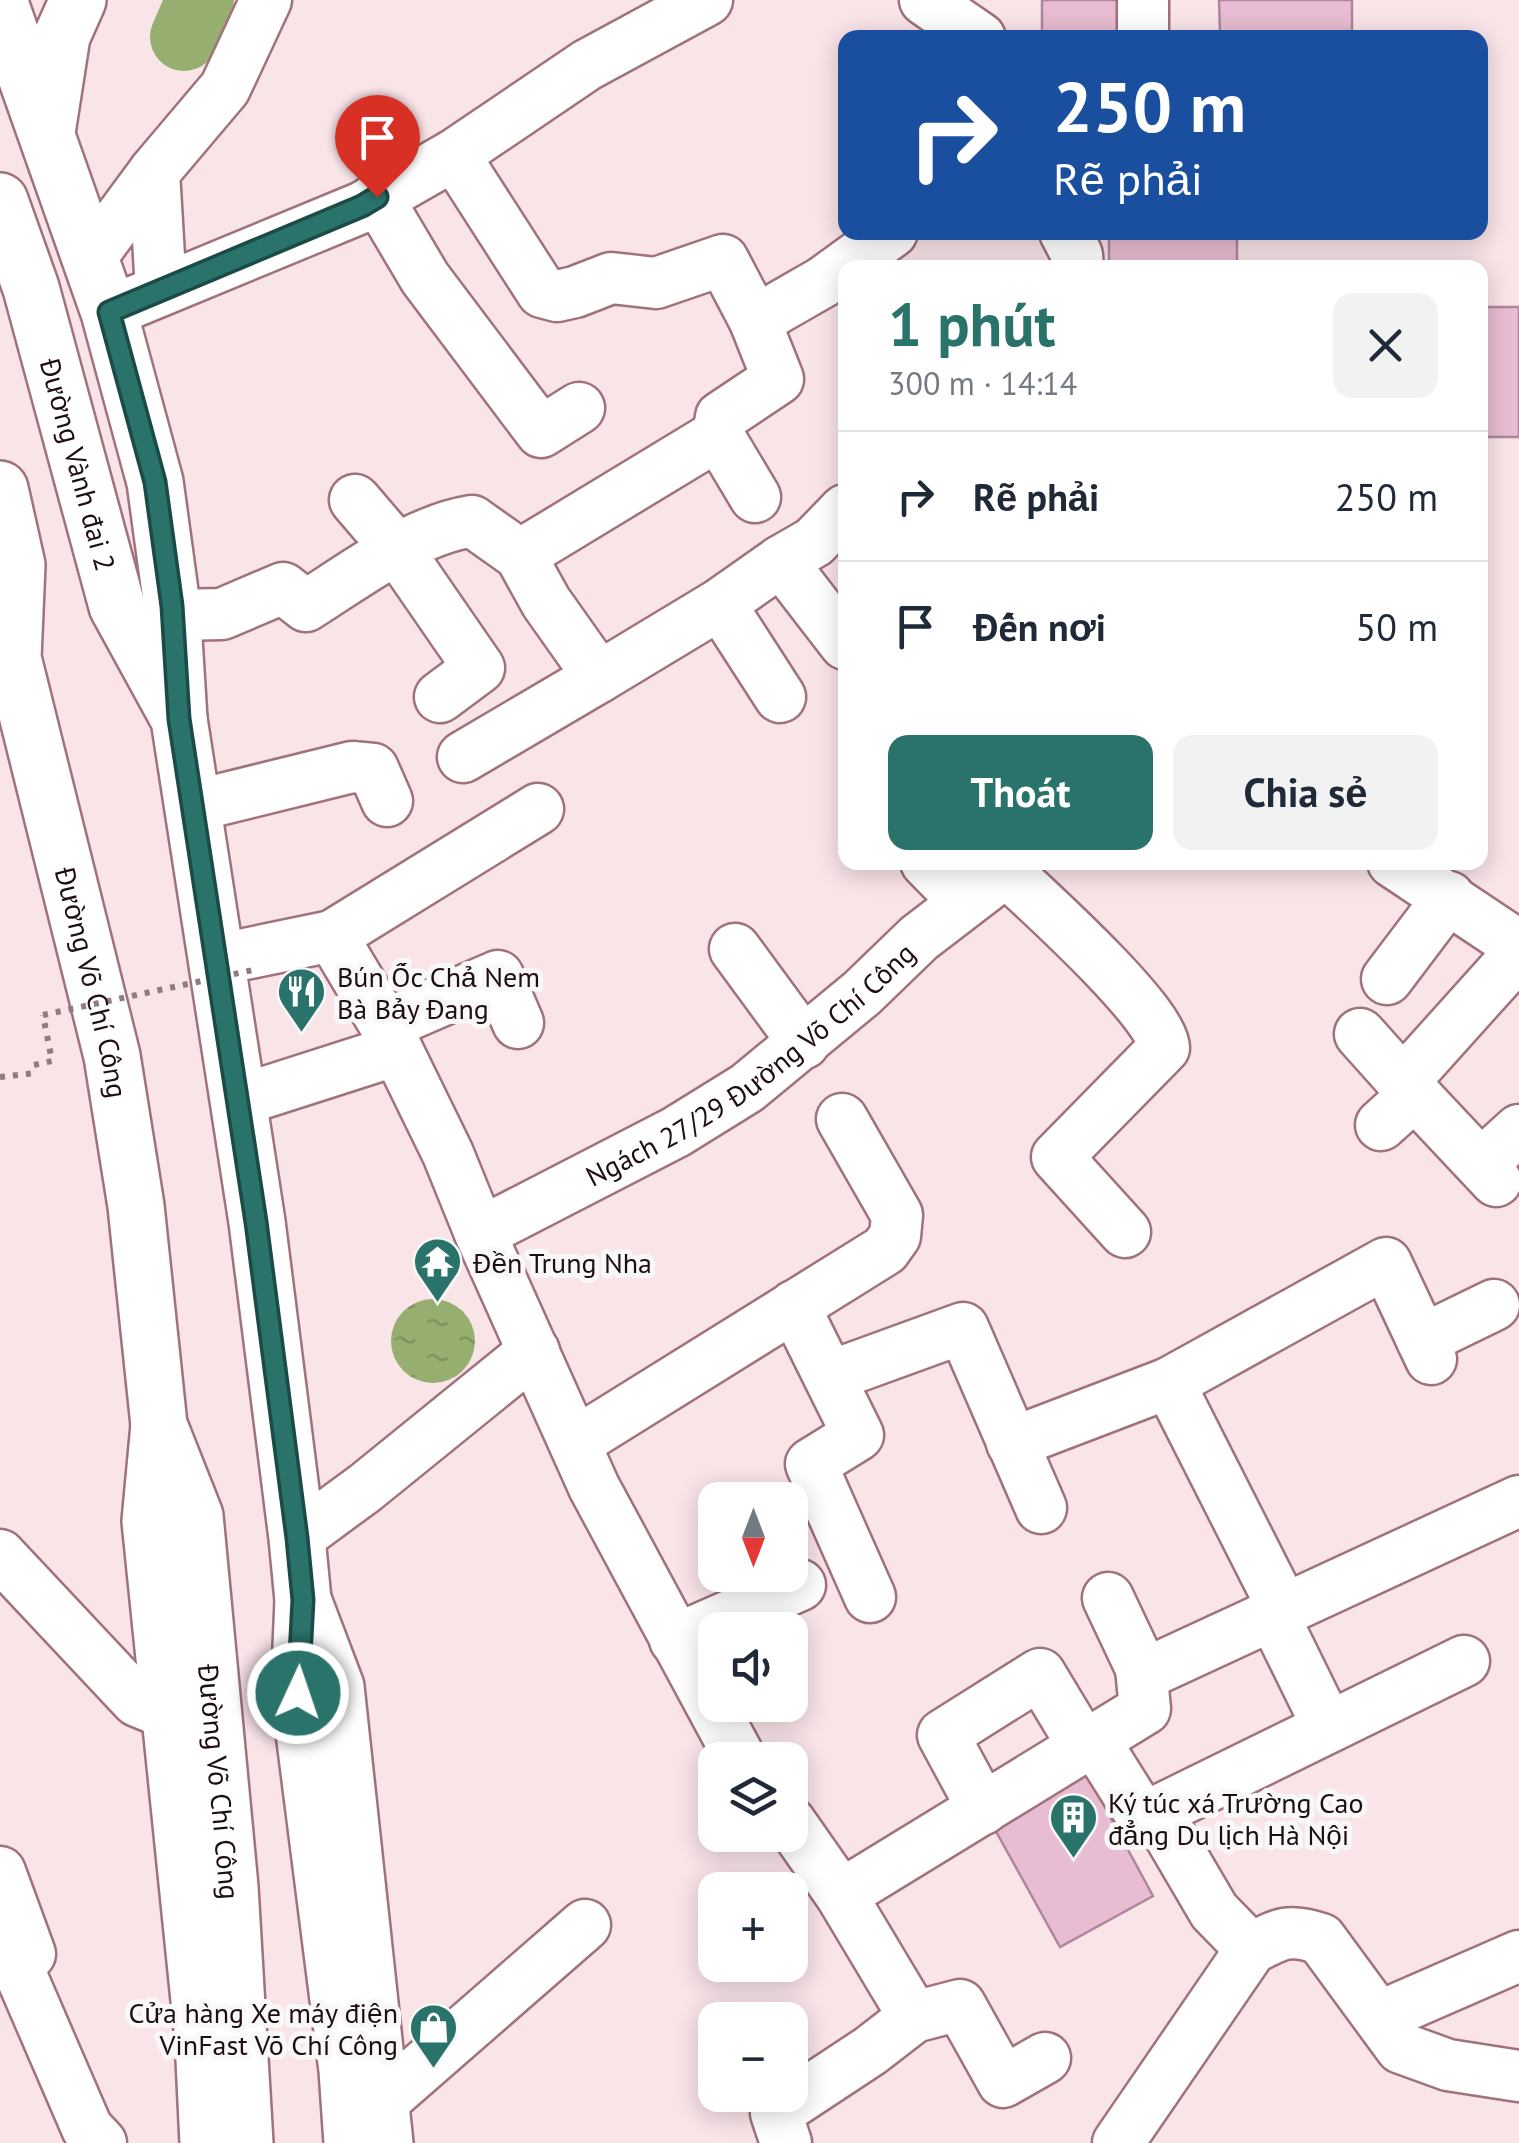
<!DOCTYPE html>
<html lang="vi">
<meta charset="utf-8">
<style>
body{margin:0;font-family:"PT Sans",sans-serif;background:#f2f2f3;color:#1f2937;height:100vh;display:flex;flex-direction:column;font-size:38px;white-space:nowrap}
*{box-sizing:border-box;margin:0}
p{font-size:32px;color:#747a83}
.icon{flex:none;width:55px;height:55px;fill:none;stroke:currentColor;stroke-width:2;stroke-linecap:round;stroke-linejoin:round}
.map{position:relative;flex:1;overflow:hidden}
.panel{position:absolute;left:838px;top:260px;width:650px;height:610px;display:flex;flex-direction:column;background:#fff;border-radius:20px;box-shadow:0 5px 25px #0003}
.panel>*{flex:none}
.guide{position:absolute;left:838px;top:30px;width:650px;height:210px;border-radius:20px;box-shadow:0 5px 25px #0003;background:#1a4fa0;color:#fff;overflow:hidden}
.needle{width:65px;rotate:180deg}
.controls{position:absolute;left:698px;top:1482px;display:grid;gap:20px}
.controls a{display:grid;place-items:center;width:110px;height:110px;border-radius:20px;background:#fff;box-shadow:0 5px 25px #0003;font-size:50px}
.pin{position:absolute;display:grid;place-items:center;width:85px;height:85px;color:#fff;margin:-102px -42px;border-radius:50% 50% 50% 0;rotate:-45deg;box-shadow:0 0 10px #0007}
.pin .icon{rotate:45deg}
.me{position:absolute;width:110px;margin:-55px;rotate:3deg;stroke-linejoin:round;filter:drop-shadow(0 0 8px #0008)}
.turn{display:flex;align-items:center;gap:35px;height:210px;padding:0 50px;font-size:45px}
.turn .icon{width:130px;height:130px;stroke-width:2.5}
.turn b{display:block;font-size:70px;line-height:85px}
.round{display:grid;place-items:center;flex:none;width:105px;height:105px;border-radius:20px;background:#f2f2f3}
.head{display:flex;align-items:center;justify-content:space-between;height:170px;padding:0 50px}
h1{font-size:60px;font-weight:700;line-height:75px;color:#2a736b}
.cta{display:flex;gap:20px;margin-top:auto;padding:20px 50px}
.cta a{flex:1;height:115px;border-radius:20px;background:#2a736b;color:#fff;font-size:40px;font-weight:700;line-height:115px;text-align:center}
.cta a+a{background:#f2f2f3;color:#1f2937}
ul{padding:0;list-style:none}
li{display:flex;align-items:center;gap:30px;height:130px;padding:0 50px;border-top:2px solid #e0e1e3}
li div{flex:1}
li b{display:block;font-size:38px}
li em{font-style:normal}
.map>svg:first-child{display:block}
.water{fill:url(#water-ripples)}
.lines{fill:none;stroke-linecap:round;stroke-linejoin:round}
.river{stroke:#96ae70;stroke-width:68}
.building{fill:#e8bcd2;stroke:#af869c;stroke-width:2.5}
.minor-casing{stroke:#a0727b;stroke-width:55}
.major-casing{stroke:#a0727b;stroke-width:60}
.highway-casing{stroke:#a0727b;stroke-width:60}
.path{stroke:#8f7c80;stroke-width:6;stroke-dasharray:5 8;stroke-linecap:butt}
.minor{stroke:#fff;stroke-width:50}
.major{stroke:#fff;stroke-width:55}
.highway{stroke:#fff;stroke-width:55}
.path-bridge{stroke:#8f7c80;stroke-width:6;stroke-dasharray:5 8;stroke-linecap:butt}
.route-casing{stroke:#1b4b46;stroke-width:25}
.route{stroke:#2a736b;stroke-width:18}
.labels{text-anchor:middle;dominant-baseline:central;stroke-width:10;stroke-linejoin:round;paint-order:stroke}
.street-label{font-size:28px;fill:#1e0d11;stroke:#f8f8f8}
.poi-label{font-size:28px;fill:#1e0d11;stroke:#f8f8f8;text-anchor:start}
</style>
<div class="map">
<svg width="1519" height="2143" viewBox="0 0 1519 2143">
<defs>
<pattern id="water-ripples" width="26" height="14" patternUnits="userSpaceOnUse" patternTransform="scale(2.5)"><rect width="26" height="14" fill="#96ae70"/><path d="M2 4q2-2 4 0t4 0M15 11q2-2 4 0t4 0" fill="none" stroke="#819460"/></pattern>
</defs>
<rect width="100%" height="100%" fill="#f9e4e8"/>
<circle class="water" cx="433" cy="1341" r="42"/>
<g class="lines">
<polyline class="river" points="184,37 200,0"/>
</g>
<g class="building">
<rect x="1042" y="0" width="79" height="38"/>
<polygon points="1219,0 1352,0 1352,32 1220,32"/>
<rect x="1109" y="232" width="128" height="36"/>
<rect x="1480" y="307" width="39" height="130"/>
<polygon points="1087,1774 1153,1896 1060,1947 993,1826"/>
</g>
<g class="lines">
<defs>
<g id="minor">
<polyline points="925,0 980,38"/>
<polyline points="1143,0 1143,38"/>
<polyline points="454,155 542,292 557,296 575,292 611,278 656,283 723,260 755,321 778,379 721,417 718,435"/>
<polyline points="154,172 161,290"/>
<polyline points="377,197 425,278 541,432 579,408"/>
<polyline points="1065,232 1077,255 1078,268"/>
<polyline points="89,260 154,172 225,88 266,0"/>
<polyline points="109,312 363,207 454,155 587,65 707,0"/>
<polyline points="755,321 823,282 892,232"/>
<polyline points="718,435 755,497"/>
<polyline points="355,500 397,549 479,668 440,697"/>
<polyline points="520,555 718,435"/>
<polyline points="781,561 814,542 845,510"/>
<polyline points="720,604 780,697"/>
<path d="M173 615 222 614 283 588 306 606C357 574 412 531 472 521L520 555 546 602 599 677 720 604 781 561 845 644"/>
<polyline points="463,757 599,677"/>
<polyline points="194,806 352,767 373,769 387,801"/>
<polyline points="926,862 965,902"/>
<polyline points="1393,862 1519,946"/>
<path d="M1006 871C1036 899 1164 1014 1164 1048L1057 1157 1125 1232"/>
<polyline points="332,936 538,809"/>
<polyline points="735,949 804,1043"/>
<polyline points="216,960 332,936 385,1025 448,1154 480,1233 594,1487 741,1760"/>
<polyline points="1387,979 1449,897"/>
<polyline points="385,1025 498,976 518,1023"/>
<polyline points="1360,1034 1403,1082"/>
<polyline points="238,1101 397,1050"/>
<polyline points="1381,1125 1415,1094"/>
<polyline points="1497,1150 1519,1130"/>
<polyline points="1496,1181 1403,1082 1519,953"/>
<path id="s1" d="M480 1233 676 1132 747 1088 862 993 919 938 1018 862"/>
<polyline points="794,1306 858,1435 811,1464 870,1597"/>
<polyline points="1422,1340 1494,1305"/>
<polyline points="831,1376 963,1328 1041,1508"/>
<polyline points="1169,1383 1386,1263 1431,1359"/>
<polyline points="575,1443 885,1250 895,1236 897,1215 842,1119"/>
<polyline points="1012,1443 1169,1383 1284,1610"/>
<polyline points="297,1538 365,1488 534,1351"/>
<polyline points="0,1555 137,1701 171,1715"/>
<polyline points="1108,1598 1141,1668 1147,1673 1519,1501"/>
<polyline points="1273,1615 1328,1727"/>
<polyline points="675,1640 800,1585"/>
<polyline points="1094,1740 1138,1810 1156,1812 1214,1911 1251,1949"/>
<polyline points="983,1809 943,1735 1040,1674 1084,1747"/>
<polyline points="1156,1812 1464,1661"/>
<polyline points="0,1872 30,1954 0,1963"/>
<polyline points="841,1895 1145,1709 1141,1668"/>
<polyline points="14,1959 87,2128 101,2143"/>
<polyline points="914,2017 960,2005 1003,2082 1045,2058"/>
<polyline points="1379,2017 1519,1956"/>
<polyline points="381,2103 585,1925"/>
<polyline points="786,2143 776,2113 870,2051 914,2017 841,1895 790,1822"/>
<path d="M1118 2143 1251 1949C1280 1933 1289 1928 1321 1939L1401 2048 1448 2065 1519 2076"/>
</g>
<g id="major">
<polyline points="0,3 109,312 155,482 172,606 179,719"/>
<polyline points="48,126 62,36 78,0"/>
<polyline points="159,1425 150,1521 203,2039 208,2143"/>
<polyline points="303,1600 336,1687 385,2143"/>
</g>
<g id="highway">
<path id="s2" d="M0 201 31 288 117 606 179 719 257 1222 297 1538 303 1600 299 1693 347 2070 352 2143"/>
<path id="s3" d="M0 489 17 565 13 658 112 1056 136 1206 159 1425 195 1516 230 1887 245 2143"/>
</g>
</defs>
<use href="#minor" class="minor-casing"/>
<use href="#major" class="major-casing"/>
<use href="#highway" class="highway-casing"/>
<g class="path">
<polyline points="34,1065 52,1061 43,1015"/>
<polyline points="0,1077 36,1073"/>
</g>
<use href="#minor" class="minor"/>
<use href="#major" class="major"/>
<use href="#highway" class="highway"/>
<polyline class="path-bridge" points="43,1015 253,970"/>
</g>
<g class="lines">
<defs>
<polyline id="route" points="298,1693 303,1600 297,1538 256,1222 179,719 172,606 155,482 109,312 362,206 377,197"/>
</defs>
<use href="#route" class="route-casing"/>
<use href="#route" class="route"/>
</g>
<defs>
<symbol id="restaurant-pin" viewBox="-11 -11 22 30"><path d="M0 17L-7.5 6A9.5 9.5 0 1 1 7.5 6Z" fill="#2a736b" stroke="#f8f8f8"/><path d="M-5-6h1v4h1v-4h1v4h1v-4h1v5L-1.5 .5V6h-2V.5L-5-1ZM5-6V6H3V1.5H1.5Q1.5-4 5-6Z" fill="#fff"/></symbol>
<symbol id="temple-pin" viewBox="-11 -11 22 30"><path d="M0 17L-7.5 6A9.5 9.5 0 1 1 7.5 6Z" fill="#2a736b" stroke="#f8f8f8"/><path d="M0-6L5-2H3V0L6.5 2.5H4V6H1.5V3h-3V6H-4V2.5H-6.5L-3 0V-2H-5Z" fill="#fff"/></symbol>
<symbol id="building-pin" viewBox="-11 -11 22 30"><path d="M0 17L-7.5 6A9.5 9.5 0 1 1 7.5 6Z" fill="#2a736b" stroke="#f8f8f8"/><path d="M-4-6H4V6H1V3H-1V6H-4ZM-2.5-4.3h1.7v1.8h-1.7ZM.8-4.3h1.7v1.8H.8ZM-2.5-1h1.7V.8h-1.7ZM.8-1h1.7V.8H.8Z" fill="#fff"/></symbol>
<symbol id="shop-pin" viewBox="-11 -11 22 30"><path d="M0 17L-7.5 6A9.5 9.5 0 1 1 7.5 6Z" fill="#2a736b" stroke="#f8f8f8"/><path d="M-5-2.5h2.3a2.7 3.5 0 0 1 5.4 0H5L5.5 6h-11ZM-1.5-2.5h3a1.5 2.3 0 0 0-3 0Z" fill="#fff"/></symbol>
</defs>
<g fill-rule="evenodd">
<use href="#restaurant-pin" x="274" y="964" width="55" height="75"/>
<use href="#temple-pin" x="410" y="1234" width="55" height="75"/>
<use href="#building-pin" x="1046" y="1790" width="55" height="75"/>
<use href="#shop-pin" x="406" y="2000" width="55" height="75"/>
</g>
<g class="labels">
<g class="street-label">
<text stroke="none"><textPath href="#s2" startOffset="275">Đường Vành đai 2</textPath></text>
<text stroke="none"><textPath href="#s3" startOffset="505">Đường Võ Chí Công</textPath></text>
<text stroke="none"><textPath href="#s1" startOffset="320">Ngách 27/29 Đường Võ Chí Công</textPath></text>
<text stroke="none"><textPath href="#s3" startOffset="1318">Đường Võ Chí Công</textPath></text>
</g>
<g class="poi-label">
<text x="337" y="976">Bún Ốc Chả Nem<tspan x="337" dy="32">Bà Bảy Đang</tspan></text>
<text x="473" y="1262">Đền Trung Nha</text>
<text x="1108" y="1802">Ký túc xá Trường Cao<tspan x="1108" dy="32">đẳng Du lịch Hà Nội</tspan></text>
<text x="398" y="2012" text-anchor="end">Cửa hàng Xe máy điện<tspan x="398" dy="32">VinFast Võ Chí Công</tspan></text>
</g>
</g>
</svg>
<div class="controls">
<a><svg class="needle" viewBox="-14 -14 28 28"><path d="M0-13l5 13h-10z" fill="#e53935"/><path d="M0 13l5-13h-10z" fill="#747a83"/></svg></a>
<a><svg class="icon" aria-label="sound" viewBox="0 0 24 24"><path d="M4 9h4l5-4v14l-5-4H4zM17 9q2 3 0 6"/></svg></a>
<a><svg class="icon" aria-label="layers" viewBox="0 0 24 24"><path d="M12 4l9 5-9 5-9-5zM3 14l9 5 9-5"/></svg></a>
<a>+</a>
<a>−</a>
</div>
<div class="pin" style="left:377px;top:197px;background:#d93025"><svg class="icon" aria-label="arrive" viewBox="0 0 24 24"><path d="M6 21V4h12l-3 4 3 4H6"/></svg></div>
<svg class="me" style="left:298px;top:1693px" viewBox="-20 -20 40 40"><circle r="17" fill="#2a736b" stroke="#fff" stroke-width="3"/><path d="M0-11L8 9 0 5-8 9z" fill="#fff"/></svg>
<div class="guide">
<div class="turn"><svg class="icon" aria-label="right" viewBox="0 0 24 24"><path d="M7 20v-9h11M14 6l5 5-5 5"/></svg><div><b>250 m</b>Rẽ phải</div></div>
</div>
<section class="panel">
<div class="head"><div><h1>1 phút</h1><p>300 m · 14:14</p></div><a class="round"><svg class="icon" aria-label="close" viewBox="0 0 24 24"><path d="M6 6l12 12M18 6L6 18"/></svg></a></div>
<ul>
<li><svg class="icon" aria-label="right" viewBox="0 0 24 24"><path d="M7 20v-9h11M14 6l5 5-5 5"/></svg><div><b>Rẽ phải</b></div><em>250 m</em></li>
<li><svg class="icon" aria-label="arrive" viewBox="0 0 24 24"><path d="M6 21V4h12l-3 4 3 4H6"/></svg><div><b>Đến nơi</b></div><em>50 m</em></li>
</ul>
<div class="cta"><a>Thoát</a><a>Chia sẻ</a></div>
</section>
</div>
